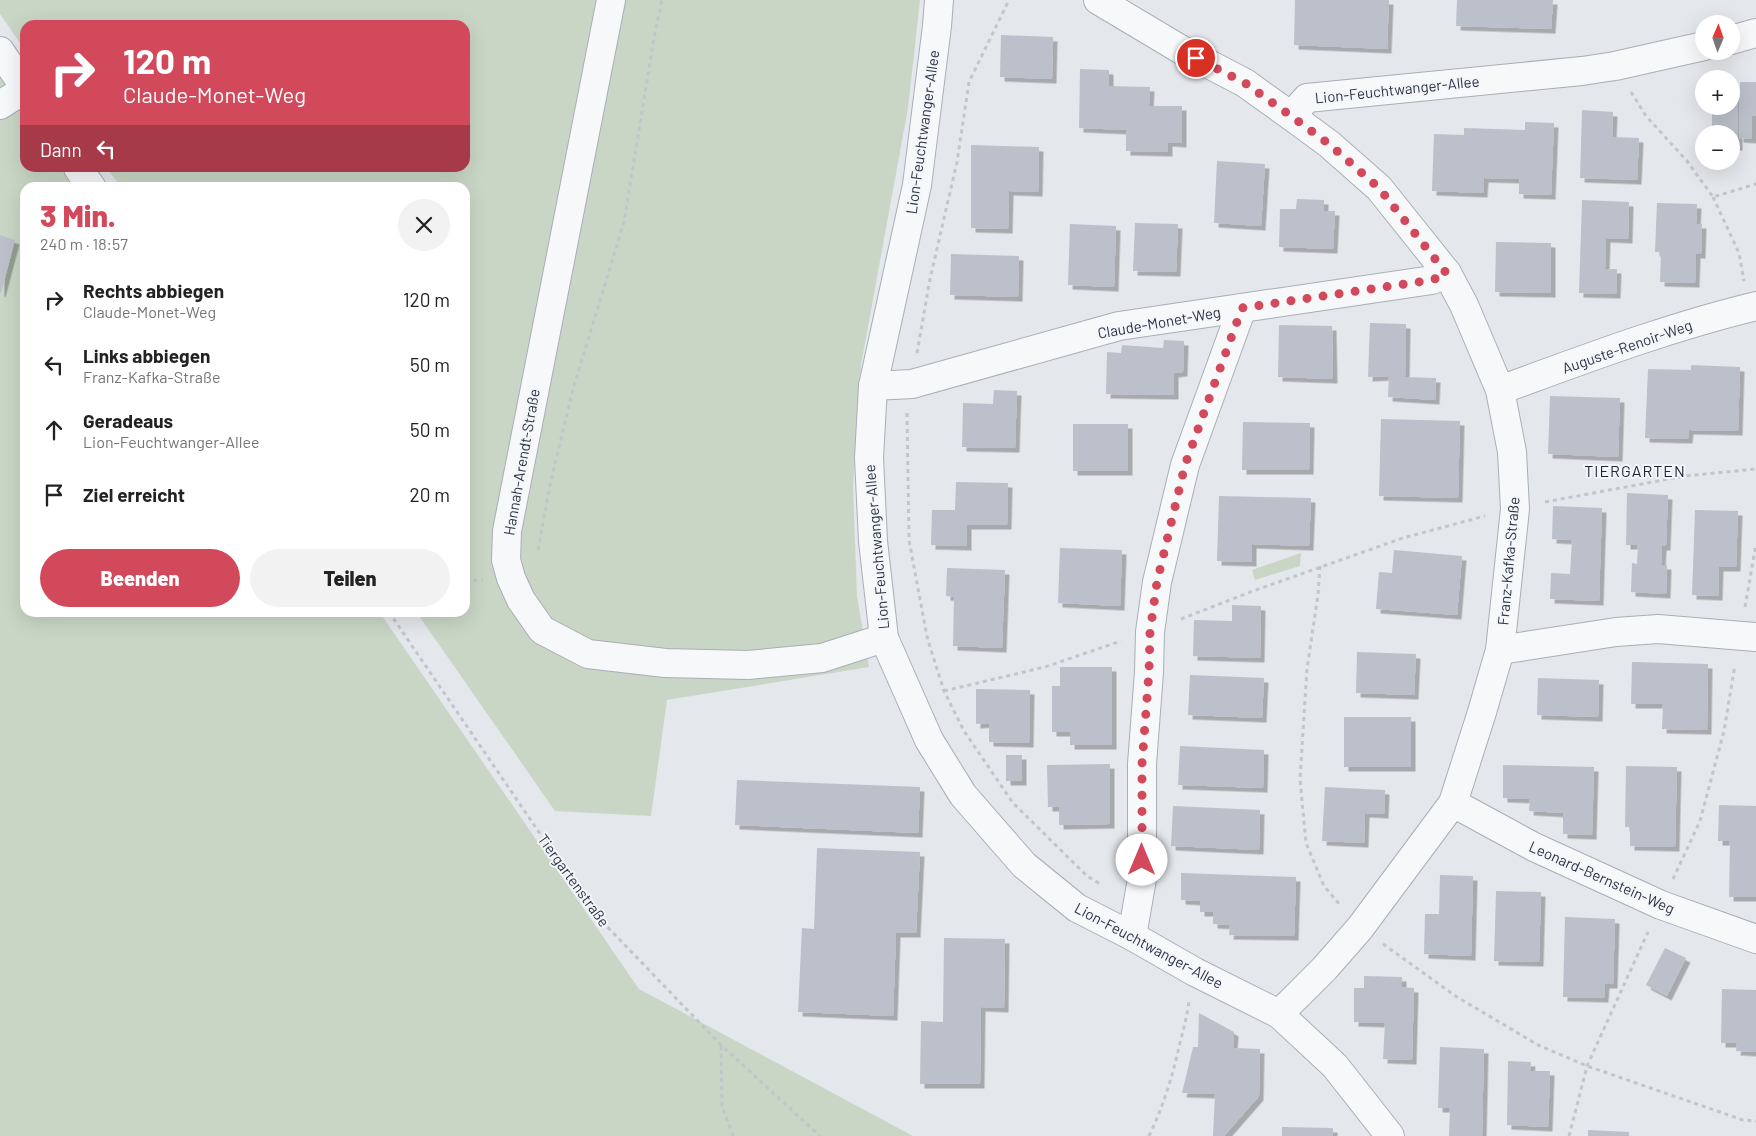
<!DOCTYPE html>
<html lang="de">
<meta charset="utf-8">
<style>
body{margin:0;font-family:Barlow,sans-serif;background:#f2f2f2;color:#222;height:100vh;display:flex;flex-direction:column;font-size:19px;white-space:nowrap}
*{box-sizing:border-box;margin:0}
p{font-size:16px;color:#767676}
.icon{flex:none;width:28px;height:28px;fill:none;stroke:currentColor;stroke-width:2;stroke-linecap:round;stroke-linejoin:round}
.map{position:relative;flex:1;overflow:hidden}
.panel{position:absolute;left:20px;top:182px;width:450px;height:435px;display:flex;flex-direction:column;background:#fff;border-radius:15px;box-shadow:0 5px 20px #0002}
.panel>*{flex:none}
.guide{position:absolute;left:20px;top:20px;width:450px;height:152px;border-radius:15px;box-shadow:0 5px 20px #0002;background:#d1495b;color:#fff;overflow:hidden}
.needle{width:32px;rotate:2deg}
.buttons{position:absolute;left:1695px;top:15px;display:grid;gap:10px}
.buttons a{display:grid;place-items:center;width:45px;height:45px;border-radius:50%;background:#fff;box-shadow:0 5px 20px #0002;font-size:25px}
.pin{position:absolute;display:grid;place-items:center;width:42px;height:42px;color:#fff;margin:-21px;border:2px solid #fff;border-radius:50%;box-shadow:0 1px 5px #0007}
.me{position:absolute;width:55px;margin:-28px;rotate:0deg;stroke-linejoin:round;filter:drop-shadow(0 0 4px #0008)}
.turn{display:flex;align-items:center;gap:18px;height:105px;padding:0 20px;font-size:22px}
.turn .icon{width:65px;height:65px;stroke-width:2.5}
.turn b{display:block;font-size:35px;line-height:42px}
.then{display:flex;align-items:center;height:48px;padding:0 20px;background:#0003;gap:10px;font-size:19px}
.round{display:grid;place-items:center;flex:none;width:52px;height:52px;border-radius:26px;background:#f2f2f2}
.headline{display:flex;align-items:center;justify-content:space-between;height:85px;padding:0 20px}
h1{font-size:30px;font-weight:800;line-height:38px;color:#d1495b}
.button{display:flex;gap:10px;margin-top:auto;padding:10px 20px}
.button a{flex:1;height:58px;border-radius:30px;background:#d1495b;color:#fff;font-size:20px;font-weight:800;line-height:58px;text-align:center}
.button a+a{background:#f2f2f2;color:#222}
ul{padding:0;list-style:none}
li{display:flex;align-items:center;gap:15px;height:65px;padding:0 20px}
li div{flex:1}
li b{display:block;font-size:19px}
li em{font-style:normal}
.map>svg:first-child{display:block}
.green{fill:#c9d6c5}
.building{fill:#bbc0ca;filter:url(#shadow)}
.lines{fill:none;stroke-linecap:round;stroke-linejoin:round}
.minor-casing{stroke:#a9aeb7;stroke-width:30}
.path{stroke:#c2c5cb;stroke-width:3;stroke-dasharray:4 4;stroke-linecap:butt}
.minor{stroke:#f7f8fa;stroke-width:28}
.route{stroke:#d1495b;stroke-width:9;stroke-dasharray:0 16.2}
.labels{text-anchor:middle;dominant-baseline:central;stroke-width:4;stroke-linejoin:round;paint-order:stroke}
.street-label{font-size:15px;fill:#2b3445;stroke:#f4f6f9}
.neighbourhood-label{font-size:16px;letter-spacing:1px;fill:#1d2536;stroke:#f4f6f9}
</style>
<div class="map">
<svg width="1756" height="1136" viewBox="0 0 1756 1136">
<defs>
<filter id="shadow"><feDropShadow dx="4.5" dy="4.5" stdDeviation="0" flood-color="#0004"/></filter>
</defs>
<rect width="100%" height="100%" fill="#e4e7ec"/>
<g class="green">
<polygon points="0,0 920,0 908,108 861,365 853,486 857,596 869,667 667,700 651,816 555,811 417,613 465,612 465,188 121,187 107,168 465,168 465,25 25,25 25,50 0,14"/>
<polygon points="0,60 25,97 25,168 74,168 88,187 25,188 25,612 380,613 639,989 913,1136 0,1136"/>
<polygon points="1301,553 1300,566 1255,580 1252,570"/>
</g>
<g class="building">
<polygon points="1295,0 1389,0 1387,49 1294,45"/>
<polygon points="1457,0 1553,0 1551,29 1456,26"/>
<polygon points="1001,35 1053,37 1052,79 1000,77"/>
<polygon points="1080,69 1109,70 1109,86 1150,87 1149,106 1182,106 1182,143 1168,142 1168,152 1126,151 1126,130 1079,128"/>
<polygon points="1740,82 1756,82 1756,116 1752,116 1752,139 1739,138"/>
<polygon points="1731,93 1738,93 1738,146 1731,146 1731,134 1721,134 1721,127 1712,127 1712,106 1731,106"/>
<polygon points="1582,110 1613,112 1612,137 1639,138 1637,180 1580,178"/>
<polygon points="1525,122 1554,123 1551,195 1519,194 1519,179 1484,178 1483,193 1432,191 1434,134 1464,135 1464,128 1525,130"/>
<polygon points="971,145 1039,147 1038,192 1009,191 1008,229 971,228"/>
<polygon points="1217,161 1265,164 1261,226 1214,223"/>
<polygon points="1297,199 1324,200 1324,211 1335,211 1333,249 1279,247 1280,209 1296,209"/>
<polygon points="1582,200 1629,202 1628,239 1606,238 1605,269 1617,269 1616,294 1579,293"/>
<polygon points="1657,203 1697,204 1696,224 1702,224 1701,254 1696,254 1695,283 1660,282 1661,252 1655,252"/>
<polygon points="1135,223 1178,224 1176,272 1133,271"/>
<polygon points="1070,224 1116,226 1114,287 1068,285"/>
<polygon points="0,235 15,240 1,293 0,292"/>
<polygon points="1496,242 1551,243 1551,293 1495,292"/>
<polygon points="951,254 1019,256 1018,297 950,295"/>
<polygon points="1370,323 1406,324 1405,377 1436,378 1435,400 1388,397 1389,376 1368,377"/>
<polygon points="1279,325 1332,326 1333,379 1278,377"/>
<polygon points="1164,340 1184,341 1183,372 1174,373 1174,395 1106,394 1107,352 1121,353 1122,345 1163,348"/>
<polygon points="1691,365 1740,367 1738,431 1689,430 1688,439 1645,438 1648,369 1691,370"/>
<polygon points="994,390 1017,391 1015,448 962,447 963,403 993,404"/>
<polygon points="1550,396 1620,398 1618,457 1548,454"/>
<polygon points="1381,419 1460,421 1458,498 1379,496"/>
<polygon points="1243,422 1310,423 1309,470 1242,470"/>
<rect x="1073" y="424" width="55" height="47"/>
<polygon points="956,482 1008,483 1007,525 967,525 967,546 931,545 932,510 955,510"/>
<polygon points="1627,493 1668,495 1666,546 1662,546 1661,565 1667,565 1666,594 1631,592 1632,563 1637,564 1638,545 1626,545"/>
<polygon points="1219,496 1311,498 1309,546 1252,544 1252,562 1217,561"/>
<polygon points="1553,506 1602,508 1599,601 1550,599 1551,573 1570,574 1572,540 1552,539"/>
<polygon points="1695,510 1738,511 1736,567 1719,567 1718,596 1692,595"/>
<polygon points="1060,548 1122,550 1120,606 1058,603"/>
<polygon points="1394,550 1462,556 1457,615 1376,609 1379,572 1392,573"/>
<polygon points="947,568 1005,570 1002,648 953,646 954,597 946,596"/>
<polygon points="1232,605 1261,606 1260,658 1193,656 1194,620 1232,621"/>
<polygon points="1357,652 1416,654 1414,695 1356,693"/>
<polygon points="1632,662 1708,664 1707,730 1662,729 1663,704 1631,704"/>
<polygon points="1060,667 1112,667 1112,745 1070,745 1070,732 1052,732 1052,686 1060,686"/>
<polygon points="1190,675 1264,678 1262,718 1188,715"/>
<polygon points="1538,678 1599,680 1598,717 1537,715"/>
<polygon points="976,689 1030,690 1029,743 989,742 989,723 976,724"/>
<rect x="1344" y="717" width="67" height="50"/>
<polygon points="1180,746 1264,750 1263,788 1178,785"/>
<rect x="1006" y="755" width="16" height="26"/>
<polygon points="1110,764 1110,824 1059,825 1059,807 1048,807 1047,765"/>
<polygon points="1503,765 1594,767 1592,835 1563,834 1563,813 1529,811 1530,799 1503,798"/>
<polygon points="1626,766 1677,767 1675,847 1630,846 1630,827 1625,827"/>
<polygon points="737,780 920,787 918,833 735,825"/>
<polygon points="1325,787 1385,790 1384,814 1365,813 1364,843 1322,841"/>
<polygon points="1719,805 1756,806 1756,897 1729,897 1730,841 1718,841"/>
<polygon points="1173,806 1260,810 1259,850 1171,846"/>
<polygon points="817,848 920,852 916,933 896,933 893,1016 798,1012 802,928 814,929"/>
<polygon points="1181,873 1296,877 1294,936 1229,935 1230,925 1213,924 1213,912 1200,912 1200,901 1181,900"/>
<polygon points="1440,875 1473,876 1471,956 1424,954 1425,914 1439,914"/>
<polygon points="1496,891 1541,892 1539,962 1494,961"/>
<polygon points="1565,917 1615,919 1613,984 1605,984 1604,998 1563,997"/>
<polygon points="944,938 1005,939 1004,1008 981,1007 980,1084 920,1084 921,1021 943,1022"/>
<polygon points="1665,948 1686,958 1667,996 1646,985"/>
<polygon points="1364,976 1402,977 1402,987 1414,988 1412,1060 1383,1059 1385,1023 1354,1022 1354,988 1364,988"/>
<polygon points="1722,989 1756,990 1756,1052 1736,1051 1737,1043 1721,1043"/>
<polygon points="1199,1013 1234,1032 1233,1048 1260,1049 1259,1096 1224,1136 1213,1136 1215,1094 1182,1093 1193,1047 1198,1047"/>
<polygon points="1440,1047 1484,1049 1482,1136 1449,1136 1450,1108 1438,1108"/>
<polygon points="1508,1061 1531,1062 1530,1071 1550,1071 1548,1127 1507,1125"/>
<polygon points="1282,1127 1333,1128 1333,1136 1282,1136"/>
<polygon points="1588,1130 1629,1132 1629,1136 1588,1136"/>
</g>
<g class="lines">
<defs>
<g id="minor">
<polyline points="611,0 507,531 506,560 511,578 521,600 542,630 588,654 665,663 748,665 822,658 884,638"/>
<polyline points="939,0 937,26 917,185 873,386 869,458 873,541 884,638 929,740 963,795 1024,865 1077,908 1132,936 1195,972 1279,1014 1335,1066 1390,1136"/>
<polyline points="1098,0 1180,49 1245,83 1291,116 1307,98 1582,71 1615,66 1704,46"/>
<polyline points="1731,40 1756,33"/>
<polyline points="0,51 25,88"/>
<polyline points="0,105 25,89"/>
<polyline points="78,168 92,188"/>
<polyline points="873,386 912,384 1119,326 1432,280 1447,273"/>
<path d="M1500 390C1585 359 1669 327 1756 306"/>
<polyline points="1500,650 1616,632 1658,629 1756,637"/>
<polyline points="1453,803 1534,847 1661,905 1756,939"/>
<polyline points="1132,936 1142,879 1142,764 1149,672 1150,632 1157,582 1185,465 1242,308"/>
<polyline points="1279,1014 1325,968 1360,928 1453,803 1482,712 1500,650 1515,509 1512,452 1500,390 1464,305 1447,273 1379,188 1329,144 1291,116"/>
</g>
</defs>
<use href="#minor" class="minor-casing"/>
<g class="path">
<polyline points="1631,92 1646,116 1687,161 1713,197 1756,184"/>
<polyline points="1713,197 1739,253 1744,281"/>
<polyline points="917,353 930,279 957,162 969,82 1009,0"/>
<polyline points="907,413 909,540 927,637 944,691 964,731 1013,803 1087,876 1102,885"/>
<polyline points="1545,502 1685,476 1756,469"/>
<polyline points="538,550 550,485 573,389 624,222 654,38 662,0"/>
<polyline points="1320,566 1318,595 1307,669 1300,779 1306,843 1324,886 1340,905"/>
<polyline points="465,581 483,580"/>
<polyline points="1745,607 1756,544"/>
<polyline points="389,612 594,913 721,1045 820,1136"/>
<polyline points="1181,619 1253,591 1403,538 1485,516"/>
<polyline points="944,691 1045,667 1121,641"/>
<polyline points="1673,879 1700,821 1724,731 1735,665"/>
<polyline points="1383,944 1457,997 1538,1045 1587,1066 1743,1120 1756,1121"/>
<polyline points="721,1046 722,1106 733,1136"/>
<path d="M1149 1136C1163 1107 1172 1078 1179 1047 1183 1031 1187 1017 1189 1001"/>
<polyline points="1569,1136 1587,1066 1648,932"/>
</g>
<use href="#minor" class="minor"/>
</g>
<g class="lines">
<polyline class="route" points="1142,860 1142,764 1149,672 1150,632 1157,582 1185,465 1242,308 1432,280 1447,274 1379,188 1329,144 1291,116 1245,83 1196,58"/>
</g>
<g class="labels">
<g class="street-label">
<text transform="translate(1397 89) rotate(-6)">Lion-Feuchtwanger-Allee</text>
<text transform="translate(922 132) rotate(-82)">Lion-Feuchtwanger-Allee</text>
<text transform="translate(1159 322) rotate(-10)">Claude-Monet-Weg</text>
<text transform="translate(1627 346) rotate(-19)">Auguste-Renoir-Weg</text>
<text transform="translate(521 462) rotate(-80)">Hannah-Arendt-Straße</text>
<text transform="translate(876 547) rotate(-95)">Lion-Feuchtwanger-Allee</text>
<text transform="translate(1508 561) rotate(-85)">Franz-Kafka-Straße</text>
<text transform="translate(1602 877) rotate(24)">Leonard-Bernstein-Weg</text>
<text transform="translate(574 880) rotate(54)">Tiergartenstraße</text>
<text transform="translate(1149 945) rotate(28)">Lion-Feuchtwanger-Allee</text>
</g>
<g class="neighbourhood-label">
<text x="1635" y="470">TIERGARTEN</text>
</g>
</g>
</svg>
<div class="buttons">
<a><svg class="needle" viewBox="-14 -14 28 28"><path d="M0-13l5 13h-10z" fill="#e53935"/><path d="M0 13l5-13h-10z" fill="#767676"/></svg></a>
<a>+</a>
<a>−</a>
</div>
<div class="pin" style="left:1196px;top:58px;background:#d93025"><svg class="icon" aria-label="arrive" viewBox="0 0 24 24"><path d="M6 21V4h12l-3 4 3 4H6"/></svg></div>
<svg class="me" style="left:1142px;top:860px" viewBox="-20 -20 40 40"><circle r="19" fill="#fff"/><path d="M0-13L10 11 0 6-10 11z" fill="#d1495b"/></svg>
<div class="guide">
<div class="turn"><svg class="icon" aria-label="right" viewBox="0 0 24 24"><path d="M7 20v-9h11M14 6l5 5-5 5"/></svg><div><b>120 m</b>Claude-Monet-Weg</div></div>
<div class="then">Dann<svg class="icon" aria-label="left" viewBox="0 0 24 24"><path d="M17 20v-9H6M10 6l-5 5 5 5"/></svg></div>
</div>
<section class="panel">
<div class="headline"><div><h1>3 Min.</h1><p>240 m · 18:57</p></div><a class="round"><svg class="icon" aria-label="close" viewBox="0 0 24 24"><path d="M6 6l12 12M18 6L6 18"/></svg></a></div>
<ul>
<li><svg class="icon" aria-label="right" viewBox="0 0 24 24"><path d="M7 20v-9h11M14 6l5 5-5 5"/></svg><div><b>Rechts abbiegen</b><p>Claude-Monet-Weg</p></div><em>120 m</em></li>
<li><svg class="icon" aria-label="left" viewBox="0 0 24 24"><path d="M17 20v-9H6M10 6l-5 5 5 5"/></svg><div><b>Links abbiegen</b><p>Franz-Kafka-Straße</p></div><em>50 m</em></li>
<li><svg class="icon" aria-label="ahead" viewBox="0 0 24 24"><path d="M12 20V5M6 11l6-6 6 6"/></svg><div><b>Geradeaus</b><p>Lion-Feuchtwanger-Allee</p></div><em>50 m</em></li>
<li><svg class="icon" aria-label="arrive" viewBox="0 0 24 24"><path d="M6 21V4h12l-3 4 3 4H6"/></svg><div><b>Ziel erreicht</b></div><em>20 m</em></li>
</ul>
<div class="button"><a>Beenden</a><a>Teilen</a></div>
</section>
</div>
